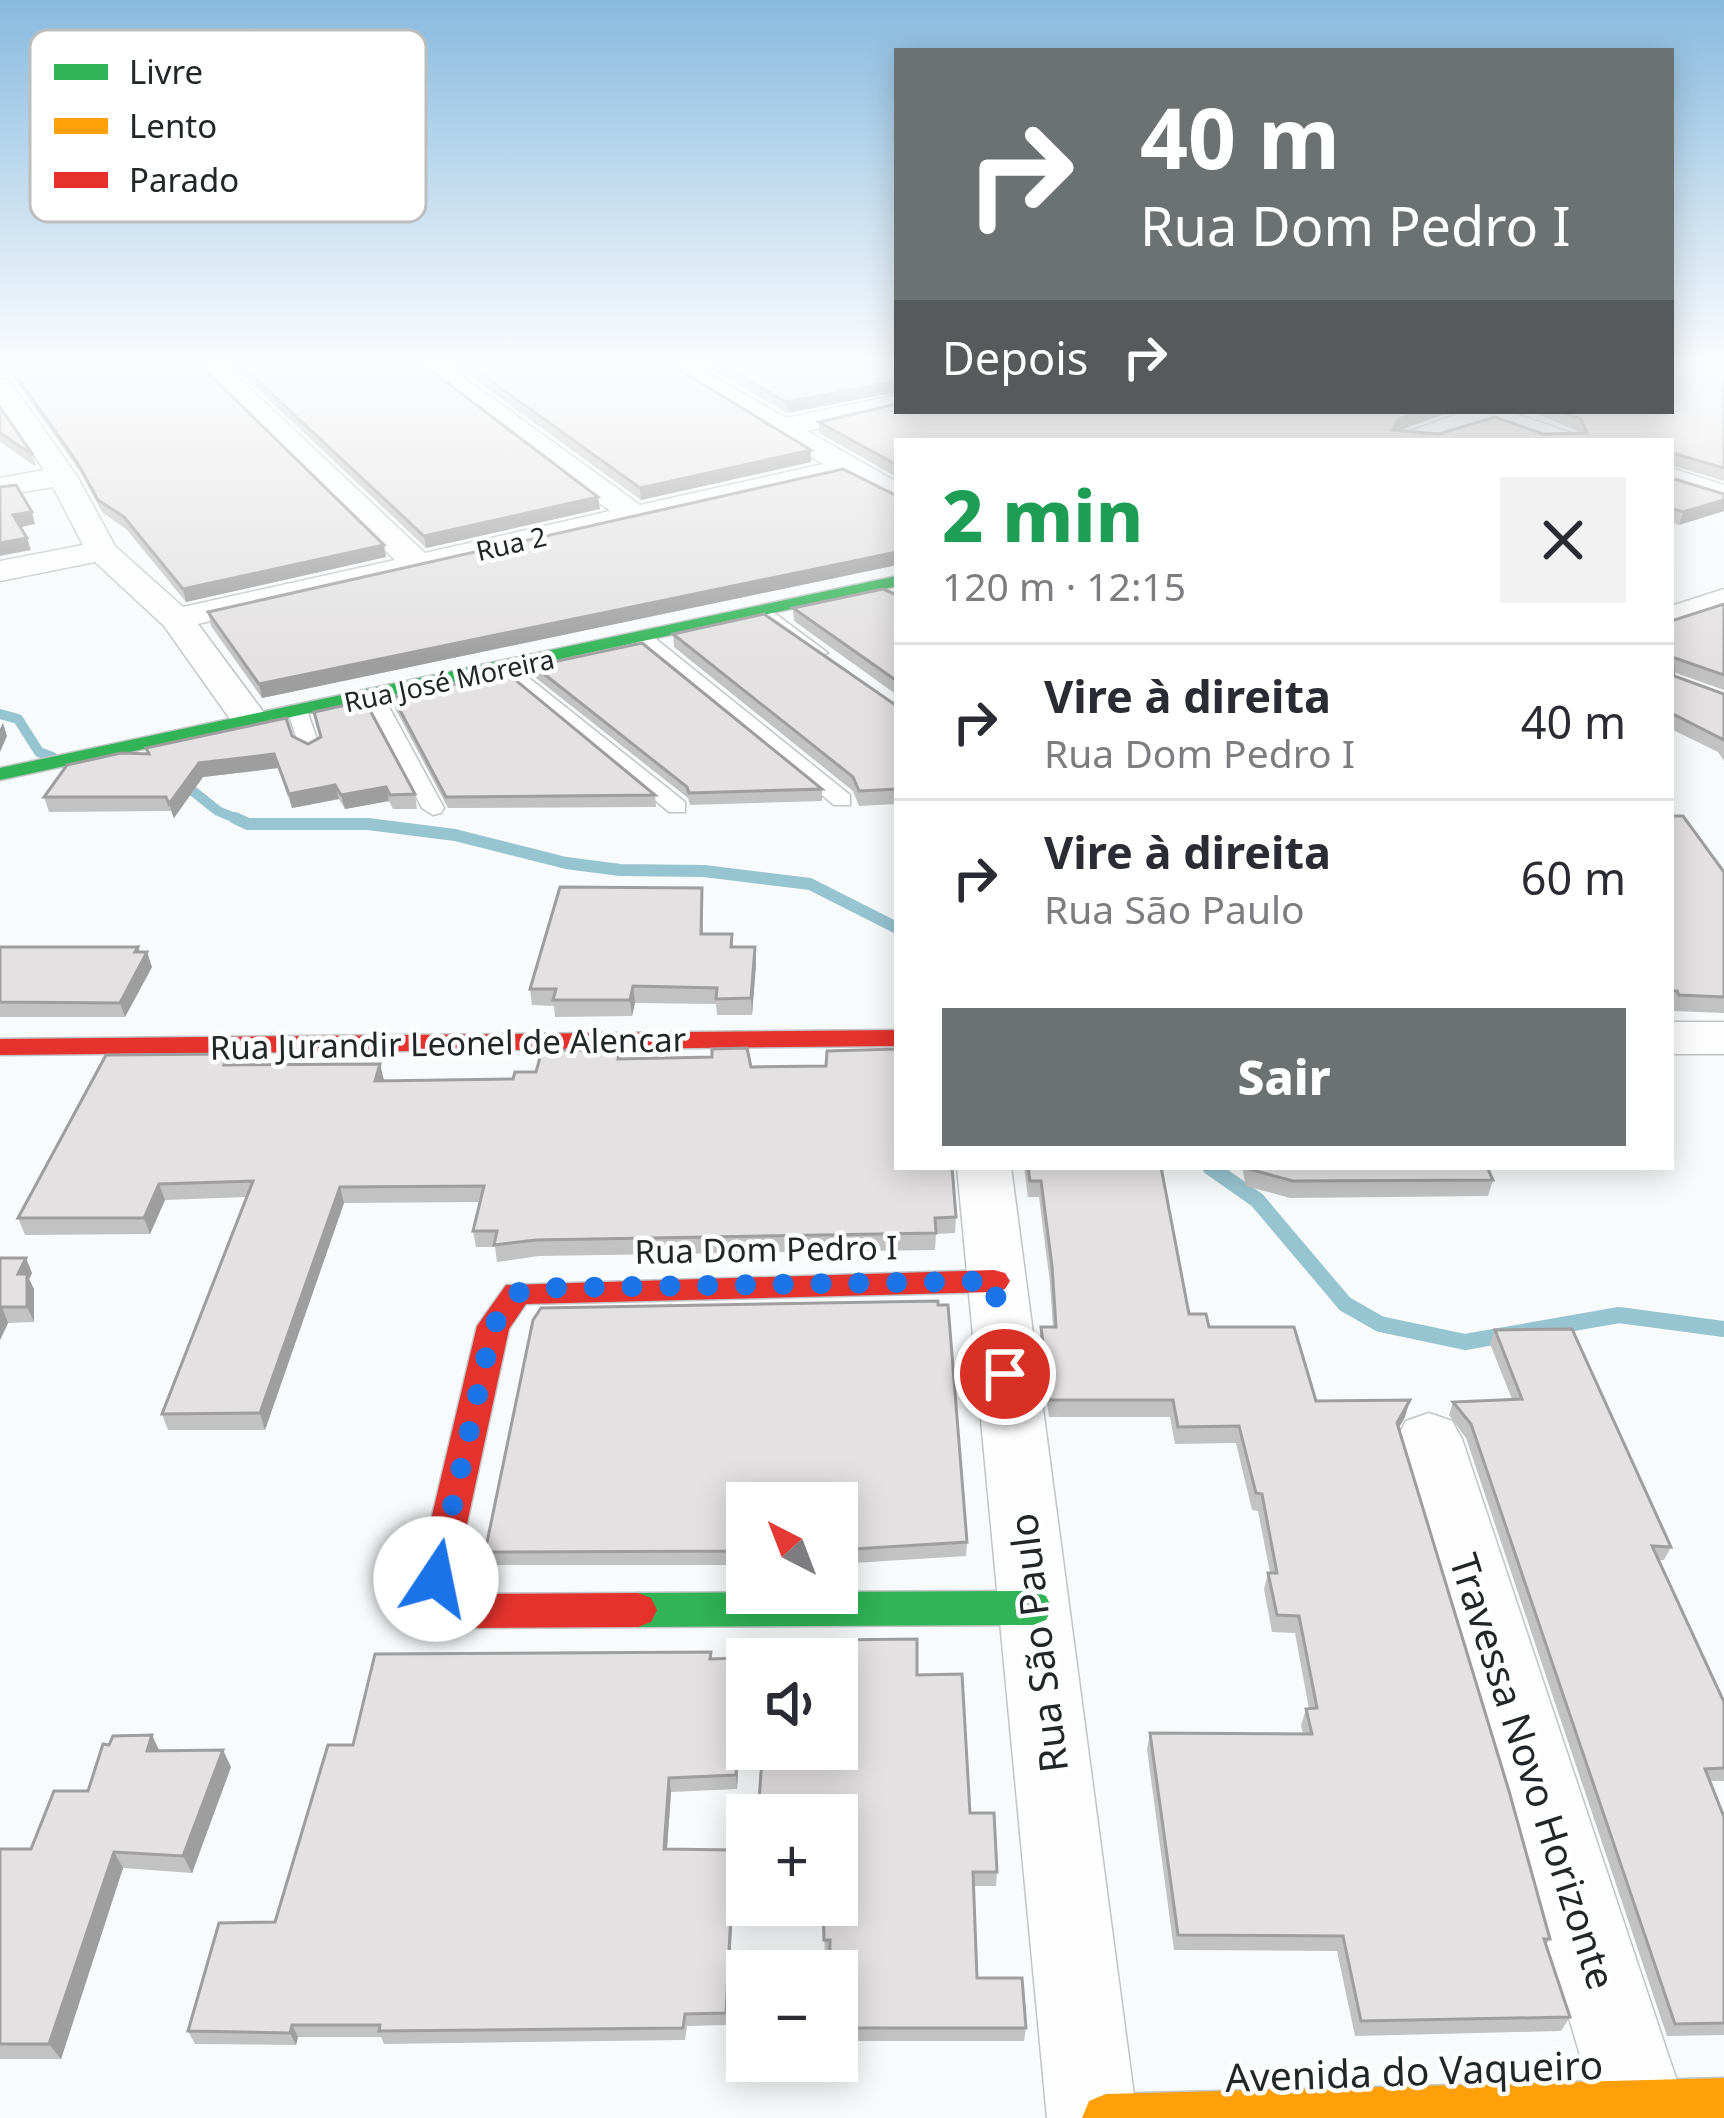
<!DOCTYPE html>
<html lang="pt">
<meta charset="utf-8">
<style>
body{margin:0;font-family:"Noto Sans",sans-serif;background:#f2f2f3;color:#2b2b33;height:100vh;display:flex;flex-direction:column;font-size:45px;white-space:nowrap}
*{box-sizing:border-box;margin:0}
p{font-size:39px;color:#7c7c81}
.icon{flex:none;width:66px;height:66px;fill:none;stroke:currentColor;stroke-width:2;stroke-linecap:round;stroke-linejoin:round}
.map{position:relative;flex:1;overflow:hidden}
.drawer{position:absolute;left:894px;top:438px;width:780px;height:732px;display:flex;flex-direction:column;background:#fff;border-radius:0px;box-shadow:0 6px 30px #0003}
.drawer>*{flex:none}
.hud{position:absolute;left:894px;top:48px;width:780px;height:366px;border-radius:0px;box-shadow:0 6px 30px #0003;background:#6c7172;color:#fff;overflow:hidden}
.needle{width:78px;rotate:318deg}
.buttons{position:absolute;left:726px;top:1482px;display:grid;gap:24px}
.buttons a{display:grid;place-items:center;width:132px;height:132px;border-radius:0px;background:#fff;box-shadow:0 6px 30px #0003;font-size:60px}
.pin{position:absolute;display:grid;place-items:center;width:102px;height:102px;color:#fff;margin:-51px;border:6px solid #fff;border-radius:50%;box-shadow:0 3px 12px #0007}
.me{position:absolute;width:132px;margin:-66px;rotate:11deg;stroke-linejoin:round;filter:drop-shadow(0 0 9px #0008)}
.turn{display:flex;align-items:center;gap:42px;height:252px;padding:0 48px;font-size:54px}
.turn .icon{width:156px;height:156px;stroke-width:2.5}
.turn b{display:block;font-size:84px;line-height:102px}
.then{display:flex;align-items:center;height:114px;padding:0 48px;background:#0003;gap:24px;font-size:45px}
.round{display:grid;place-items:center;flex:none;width:126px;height:126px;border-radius:0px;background:#f2f2f3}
.overview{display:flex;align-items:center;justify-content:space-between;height:204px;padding:0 48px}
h1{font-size:72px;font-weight:800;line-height:90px;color:#1e9e55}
.primary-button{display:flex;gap:24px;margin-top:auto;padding:24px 48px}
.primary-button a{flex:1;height:138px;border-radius:0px;background:#6c7172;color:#fff;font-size:48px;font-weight:800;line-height:138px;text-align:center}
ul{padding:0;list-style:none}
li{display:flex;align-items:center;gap:36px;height:156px;padding:0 48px;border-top:3px solid #e1e1e2}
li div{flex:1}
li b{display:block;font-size:45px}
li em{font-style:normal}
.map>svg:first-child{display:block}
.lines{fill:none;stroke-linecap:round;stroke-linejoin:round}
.stream-far2{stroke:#97c4d1;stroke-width:10}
.stream-far1{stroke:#97c4d1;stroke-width:12}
.stream{stroke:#97c4d1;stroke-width:16}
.lane-casing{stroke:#c1c5c7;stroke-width:3}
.street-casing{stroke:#c1c5c7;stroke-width:3}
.fast-casing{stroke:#c1c5c7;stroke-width:3}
.slow-casing{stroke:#c1c5c7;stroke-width:3}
.jam-casing{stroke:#c1c5c7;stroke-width:3}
.lane{fill:#fefeff;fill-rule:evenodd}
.street{fill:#fefeff;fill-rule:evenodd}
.fast{fill:#30b455;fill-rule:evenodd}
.slow{fill:#ff9f0a;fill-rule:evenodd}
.jam{fill:#e5322d;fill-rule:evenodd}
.wall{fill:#c3c2c2}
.shaded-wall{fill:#9f9e9e}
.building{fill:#e3e1e2;stroke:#9f9e9e;stroke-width:3}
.route{stroke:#1a73e8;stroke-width:21;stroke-dasharray:0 37.8}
.labels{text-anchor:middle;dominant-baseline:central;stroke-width:9;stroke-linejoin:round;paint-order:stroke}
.far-street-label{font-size:27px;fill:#212628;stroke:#fff}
.street-label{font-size:33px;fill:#212628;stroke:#fff}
.near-street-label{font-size:39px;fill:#212628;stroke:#fff}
.key{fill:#fff;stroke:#bcbebe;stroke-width:3}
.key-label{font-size:33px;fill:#212628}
</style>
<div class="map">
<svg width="1724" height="2118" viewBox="0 0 1724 2118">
<rect width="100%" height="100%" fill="#f8fbfc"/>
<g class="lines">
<g class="stream-far2">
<polyline points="0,714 18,719 39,752 52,757"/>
<polyline points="179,780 218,811 242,821"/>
</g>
<polyline class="stream-far1" points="235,818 248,824 368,824 455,835 566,863 620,870 704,871 810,884 897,928"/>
<polyline class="stream" points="1210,1167 1257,1200 1345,1304 1380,1324 1465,1342 1619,1315 1724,1329"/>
<defs>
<g id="lane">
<polygon points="757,609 769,609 828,653 811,657 757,617"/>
<polygon points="637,635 651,635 850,795 850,805 834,805 637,643"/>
<polygon points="509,662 685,802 685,812 669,812 502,672 499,668"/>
<polygon points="373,690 383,696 444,808 441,813 433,815 422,808 363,696"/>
<polygon points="298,707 308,713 320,748 317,752 310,754 300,748 288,713"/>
</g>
<g id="street">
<polygon points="199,366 226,366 425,553 610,511 419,366 448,366 640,505 823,464 664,366 695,366 786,418 897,395 897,411 807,431 897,482 897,504 844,476 198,624 270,721 265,729 237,729 164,626 95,562 0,581 0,561 83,545 53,487 0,496 0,478 44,470 0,405 0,378 9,380 77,476 115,546 183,607 395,560"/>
<polygon points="1467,411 1519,411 1516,414 1577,435 1581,441 1540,441 1492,424 1437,441 1394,441 1398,435"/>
<polygon points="1671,468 1724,485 1724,504 1671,487"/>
<polygon points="1724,589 1724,611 1671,628 1671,606"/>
<rect x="1671" y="1022" width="53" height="32"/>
<polygon points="957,1167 1011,1167 1137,2118 1047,2118"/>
<polygon points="1429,1413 1452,1421 1462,1439 1684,2102 1677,2118 1601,2118 1594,2102 1396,1439 1406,1421"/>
</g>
<g id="fast">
<polygon points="897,576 897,586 0,780 0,768"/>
<polygon points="1033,1591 1046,1596 1052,1608 1046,1620 1033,1625 638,1627 625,1622 619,1610 625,1598 638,1593"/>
</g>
<polygon id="slow" points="1724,2078 1724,2118 1082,2118 1089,2101 1106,2094"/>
<g id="jam">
<polygon points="897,1030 897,1046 0,1055 0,1039"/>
<polygon points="994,1270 1005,1273 1010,1281 1005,1289 994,1292 526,1304 509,1329 455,1579 468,1594 638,1593 651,1598 657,1610 651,1622 638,1627 461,1628 431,1610 417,1579 477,1326 506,1285"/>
</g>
</defs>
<use href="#lane" class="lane-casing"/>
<use href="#street" class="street-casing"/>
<use href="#fast" class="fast-casing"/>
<use href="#slow" class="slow-casing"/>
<use href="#jam" class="jam-casing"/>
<use href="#lane" class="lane"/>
<use href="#street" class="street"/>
<use href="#fast" class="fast"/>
<use href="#slow" class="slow"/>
<use href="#jam" class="jam"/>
</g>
<g class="wall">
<polygon points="0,366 201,366 384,545 386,557 186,602 127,530 102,512 81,473 13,377 0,374"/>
<polygon points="233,366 425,366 600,509 426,548"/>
<polygon points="456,366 673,366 811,450 811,462 641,500"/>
<polygon points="705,366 897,366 897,392 787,413"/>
<polygon points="1724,366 1724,481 1671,465 897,441 897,477 819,433 819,422 897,411 1453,411 1397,431 1439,434 1579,433 1578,431 1530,411 1671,411"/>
<polygon points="0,407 33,455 36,467 0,442"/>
<polygon points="1671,478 1724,494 1724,511 1679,525 1671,522"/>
<polygon points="897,496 897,565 262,698 211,626 208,612"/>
<polygon points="897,595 897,695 794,621 793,608"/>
<polygon points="1724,604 1724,690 1673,672 1674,676 1724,694 1724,761 1718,752 1671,729 1671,621"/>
<polygon points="673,634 897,706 897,804 859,806 853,791 674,647"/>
<polygon points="534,666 822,789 822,801 690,805 688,798 536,678"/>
<polygon points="393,697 655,795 656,807 448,808 395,708"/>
<polygon points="292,736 415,794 417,809 393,809 389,801 345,809 339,799 292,808 278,768 203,777 174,818 171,811 49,812 44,797 148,754"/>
<polygon points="1671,816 1724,872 1724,1013 1673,1011 1671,1007"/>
<polygon points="703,904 703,934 732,934 733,947 755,947 756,964 752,1015 717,1015 716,1004 635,1003 632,1016 555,1017 554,1006 532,1005 530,989"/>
<polygon points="0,947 138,947 140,952 152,967 125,1017 0,1017"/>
<polygon points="621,1059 751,1067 956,1217 955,1233 936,1234 935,1250 539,1256 497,1262 495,1247 476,1247 473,1231 480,1202 344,1203 265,1430 168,1430 162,1414 246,1197 165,1200 150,1234 25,1235 18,1218 233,1065 384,1081 513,1079 536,1072"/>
<polygon points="1024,1167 1161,1167 1189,1314 1316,1401 1405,1417 1398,1428 1550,1939 1546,1945 1570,2017 1561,2031 1355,2036 1337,1951 1174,1950 1147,1749 1150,1733 1303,1734 1301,1725 1306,1709 1309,1709 1295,1633 1272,1632 1264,1589 1268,1573 1270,1573 1258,1511 1252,1510 1236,1443 1175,1444 1170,1417 1049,1417 1039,1344 1041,1327 1053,1327 1050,1283 1039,1197 1028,1197"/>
<polygon points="1242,1167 1487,1167 1493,1180 1488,1196 1290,1198 1246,1186"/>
<polygon points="0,1258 32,1273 29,1279 34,1289 34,1322 8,1323 0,1340"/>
<polygon points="938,1301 938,1305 948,1305 967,1542 966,1556 837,1564 837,1503 747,1503 747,1565 488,1565 485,1552 533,1320 541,1308"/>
<polygon points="1495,1330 1671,1547 1664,1560 1658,1560 1724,1702 1724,1781 1710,1781 1724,1817 1724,2035 1667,2036 1466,1438 1449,1415 1453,1402 1512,1399 1490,1344"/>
<polygon points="711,1652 712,1659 742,1658 743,1672 737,1789 671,1792 667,1849 735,1864 727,2025 687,2026 685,2040 384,2044 381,2037 298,2037 296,2045 195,2044 188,2031 275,1922 353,1745"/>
<polygon points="917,1675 970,1813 997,1872 996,1886 973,1886 977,1978 1026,2028 1024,2041 837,2041 837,1971 830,1953 825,1954 815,1758"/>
<polygon points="160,1751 231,1767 192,1873 123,1868 61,2059 0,2059 0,1849 31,1849 88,1791"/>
</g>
<g class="shaded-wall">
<polygon points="897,381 897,392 787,413 786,402"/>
<polygon points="1423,411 1453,411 1397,431 1392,430 1399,419"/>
<polygon points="811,450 811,462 641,500 640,488"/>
<polygon points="598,497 600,509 426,548 424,536"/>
<polygon points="1724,500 1724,511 1679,525 1683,512"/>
<polygon points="32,512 35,524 17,528 13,515"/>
<polygon points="27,538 31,550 0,556 0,543"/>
<polygon points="384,545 386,557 186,602 183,589"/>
<polygon points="897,552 897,565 262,698 259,684"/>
<polygon points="3,723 7,736 0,752 0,729"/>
<polygon points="274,754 278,768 203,777 174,818 169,804 199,763"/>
<polygon points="335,785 339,799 292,808 289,794"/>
<polygon points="386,787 389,801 345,809 341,795"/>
<polygon points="138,947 143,961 147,952 152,967 125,1017 120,1003 135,952"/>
<polygon points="755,947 756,964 752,1015 751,998"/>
<polygon points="633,986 635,1003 632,1016 630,1000"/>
<polygon points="380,1064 384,1080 379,1097 375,1081"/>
<polygon points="159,1184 165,1200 150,1234 144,1218"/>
<polygon points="340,1187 344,1203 265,1430 260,1413"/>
<polygon points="26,1258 32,1273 29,1279 34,1289 34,1322 27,1307 18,1274"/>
<polygon points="2,1307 8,1323 0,1340 0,1310"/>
<polygon points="1410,1400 1405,1417 1392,1440 1397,1423"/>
<polygon points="742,1658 743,1672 737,1789 736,1775"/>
<polygon points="152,1735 160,1752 147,1751"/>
<polygon points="223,1750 231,1767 192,1873 183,1856"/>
<polygon points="669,1778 671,1792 666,1862 664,1849"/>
<polygon points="734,1850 735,1864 727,2025 726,2013"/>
<polygon points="114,1852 123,1868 61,2059 49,2044"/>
<polygon points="292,2025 298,2037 296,2045 290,2033"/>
</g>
<g class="building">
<polygon points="9,366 201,366 384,545 183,589 124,517 98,500 77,462"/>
<polygon points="242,366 425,366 598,497 424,536"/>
<polygon points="470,366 673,366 811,450 640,488"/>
<polygon points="723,366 897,366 897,381 786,402"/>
<polygon points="1671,366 1724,366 1724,468 1672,453 1671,477 1671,441 897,441 897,465 819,422 897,404 897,411 1423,411 1399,419 1392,430 1439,434 1495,417 1543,434 1587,433 1581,419 1560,411 1671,411"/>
<polygon points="0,407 33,455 0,433"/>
<polygon points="843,469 897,496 897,552 259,684 208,612"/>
<polygon points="1671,478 1724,494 1724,500 1683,512 1671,508"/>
<polygon points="16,485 32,512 13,515 27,538 0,543 0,487"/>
<polygon points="883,589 897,595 897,681 793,608"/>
<polygon points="1724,604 1724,675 1672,657 1674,676 1724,694 1724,740 1671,713 1671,621"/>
<polygon points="764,614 897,706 897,789 859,791 853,777 673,634"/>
<polygon points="642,643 822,789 689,793 687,787 534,666"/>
<polygon points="507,673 655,795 446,797 393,697"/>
<polygon points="365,701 415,794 390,795 386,787 341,795 335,785 289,794 274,754 199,763 169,804 166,797 44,797 67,765 121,753 149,754 146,748 286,718 292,736 308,744 321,737 314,712"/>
<polygon points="1671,816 1683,816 1724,872 1724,997 1679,995 1677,991 1671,991"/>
<polygon points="560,887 702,888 701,934 732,934 731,947 755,947 751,998 716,999 717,988 633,986 630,1000 553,1000 556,989 530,989"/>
<polygon points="0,947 138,947 135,952 147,952 120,1003 0,1002"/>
<polygon points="747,1048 751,1067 826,1066 827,1051 897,1049 897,1167 952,1167 956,1217 935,1218 936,1233 536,1240 494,1245 497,1231 473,1231 484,1186 340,1187 260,1413 162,1414 253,1181 159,1184 144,1218 18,1218 106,1055 229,1054 224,1065 380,1064 375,1081 513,1079 515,1072 536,1072 542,1050 620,1050 618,1059 712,1057 712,1049"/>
<polygon points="1028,1167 1161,1167 1189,1314 1206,1314 1209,1327 1294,1327 1316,1401 1410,1400 1397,1423 1509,1791 1550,1939 1544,1939 1570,2017 1361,2021 1343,1936 1178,1935 1150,1733 1312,1734 1306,1709 1317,1708 1299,1616 1277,1615 1268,1573 1277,1573 1262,1494 1256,1493 1239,1426 1178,1427 1173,1400 1050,1400 1041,1327 1056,1327 1052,1266 1041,1181 1030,1181"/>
<polygon points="1249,1167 1487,1167 1493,1180 1293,1181 1249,1169"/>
<polygon points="0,1258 26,1258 18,1274 27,1274 27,1307 2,1307 0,1310"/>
<polygon points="938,1301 938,1305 948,1305 967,1542 837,1550 837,1503 747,1503 747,1553 746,1551 485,1552 533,1320 541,1308"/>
<polygon points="1572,1329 1671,1547 1652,1546 1724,1702 1724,1768 1705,1769 1724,1817 1724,2023 1675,2024 1471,1424 1453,1402 1522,1399 1495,1330"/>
<polygon points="917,1639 917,1675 962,1674 970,1813 994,1813 997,1872 973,1872 977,1978 1022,1978 1026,2028 837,2028 837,1971 829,1971 830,1940 824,1940 823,1905 837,1905 837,1815 758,1815 762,1758 815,1758 816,1749 837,1749 837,1659 827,1659 827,1640"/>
<polygon points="711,1652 710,1659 742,1658 736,1775 669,1778 664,1849 734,1850 726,2013 685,2014 683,2028 379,2031 380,2025 292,2025 290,2033 188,2031 219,1923 275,1922 328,1745 353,1745 375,1654"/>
<polygon points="152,1735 147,1751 223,1750 183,1856 114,1852 49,2044 0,2044 0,1849 31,1849 54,1791 88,1791 103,1744 109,1745 113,1736"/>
</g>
<linearGradient id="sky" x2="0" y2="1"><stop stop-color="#87badf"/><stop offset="0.55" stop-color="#fcfdfe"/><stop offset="1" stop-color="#fcfdfe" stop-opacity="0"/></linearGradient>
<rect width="1724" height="663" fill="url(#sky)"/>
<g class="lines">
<polyline class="route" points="436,1579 493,1326 517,1293 539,1288 994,1281 1005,1374"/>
</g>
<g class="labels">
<g class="far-street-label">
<text transform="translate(511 543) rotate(-13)">Rua 2</text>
<text transform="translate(449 680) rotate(-12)">Rua José Moreira</text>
</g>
<g class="street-label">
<text transform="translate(448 1043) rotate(-1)">Rua Jurandir Leonel de Alencar</text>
<text transform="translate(766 1249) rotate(-1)">Rua Dom Pedro I</text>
</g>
<g class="near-street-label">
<text transform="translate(1037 1643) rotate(-97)">Rua São Paulo</text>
<text transform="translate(1534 1771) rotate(72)">Travessa Novo Horizonte</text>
<text transform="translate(1414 2070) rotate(-2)">Avenida do Vaqueiro</text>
</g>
</g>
<rect x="30" y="30" width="396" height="192" rx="18" class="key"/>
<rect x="54" y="64" width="54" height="16" fill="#30b455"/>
<rect x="54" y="118" width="54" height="16" fill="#ff9f0a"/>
<rect x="54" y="172" width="54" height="16" fill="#e5322d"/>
<g class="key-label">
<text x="129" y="84">Livre</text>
<text x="129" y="138">Lento</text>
<text x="129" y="192">Parado</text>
</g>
</svg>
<div class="buttons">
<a><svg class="needle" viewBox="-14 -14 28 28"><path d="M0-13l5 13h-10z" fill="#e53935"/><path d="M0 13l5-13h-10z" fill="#7c7c81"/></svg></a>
<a><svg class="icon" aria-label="sound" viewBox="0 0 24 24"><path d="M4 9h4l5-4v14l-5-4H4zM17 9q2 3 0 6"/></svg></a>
<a>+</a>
<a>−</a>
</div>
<div class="pin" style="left:1005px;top:1374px;background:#d93025"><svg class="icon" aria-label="arrive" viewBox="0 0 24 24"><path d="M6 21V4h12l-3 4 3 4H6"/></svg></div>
<svg class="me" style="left:436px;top:1579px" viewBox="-20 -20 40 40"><circle r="19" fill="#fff"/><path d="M0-13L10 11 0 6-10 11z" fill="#1a73e8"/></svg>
<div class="hud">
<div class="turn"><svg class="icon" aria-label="right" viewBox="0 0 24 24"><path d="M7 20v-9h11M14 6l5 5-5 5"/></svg><div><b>40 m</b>Rua Dom Pedro I</div></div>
<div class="then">Depois<svg class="icon" aria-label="right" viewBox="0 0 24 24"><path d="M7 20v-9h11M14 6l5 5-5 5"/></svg></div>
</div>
<section class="drawer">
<div class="overview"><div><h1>2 min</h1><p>120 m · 12:15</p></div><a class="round"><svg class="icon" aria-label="close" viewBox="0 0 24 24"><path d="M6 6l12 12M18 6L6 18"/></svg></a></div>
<ul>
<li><svg class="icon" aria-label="right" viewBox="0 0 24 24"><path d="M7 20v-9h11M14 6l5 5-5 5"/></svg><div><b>Vire à direita</b><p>Rua Dom Pedro I</p></div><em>40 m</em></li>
<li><svg class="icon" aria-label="right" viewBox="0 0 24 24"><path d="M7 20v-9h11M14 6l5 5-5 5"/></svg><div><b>Vire à direita</b><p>Rua São Paulo</p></div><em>60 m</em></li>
</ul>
<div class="primary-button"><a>Sair</a></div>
</section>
</div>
